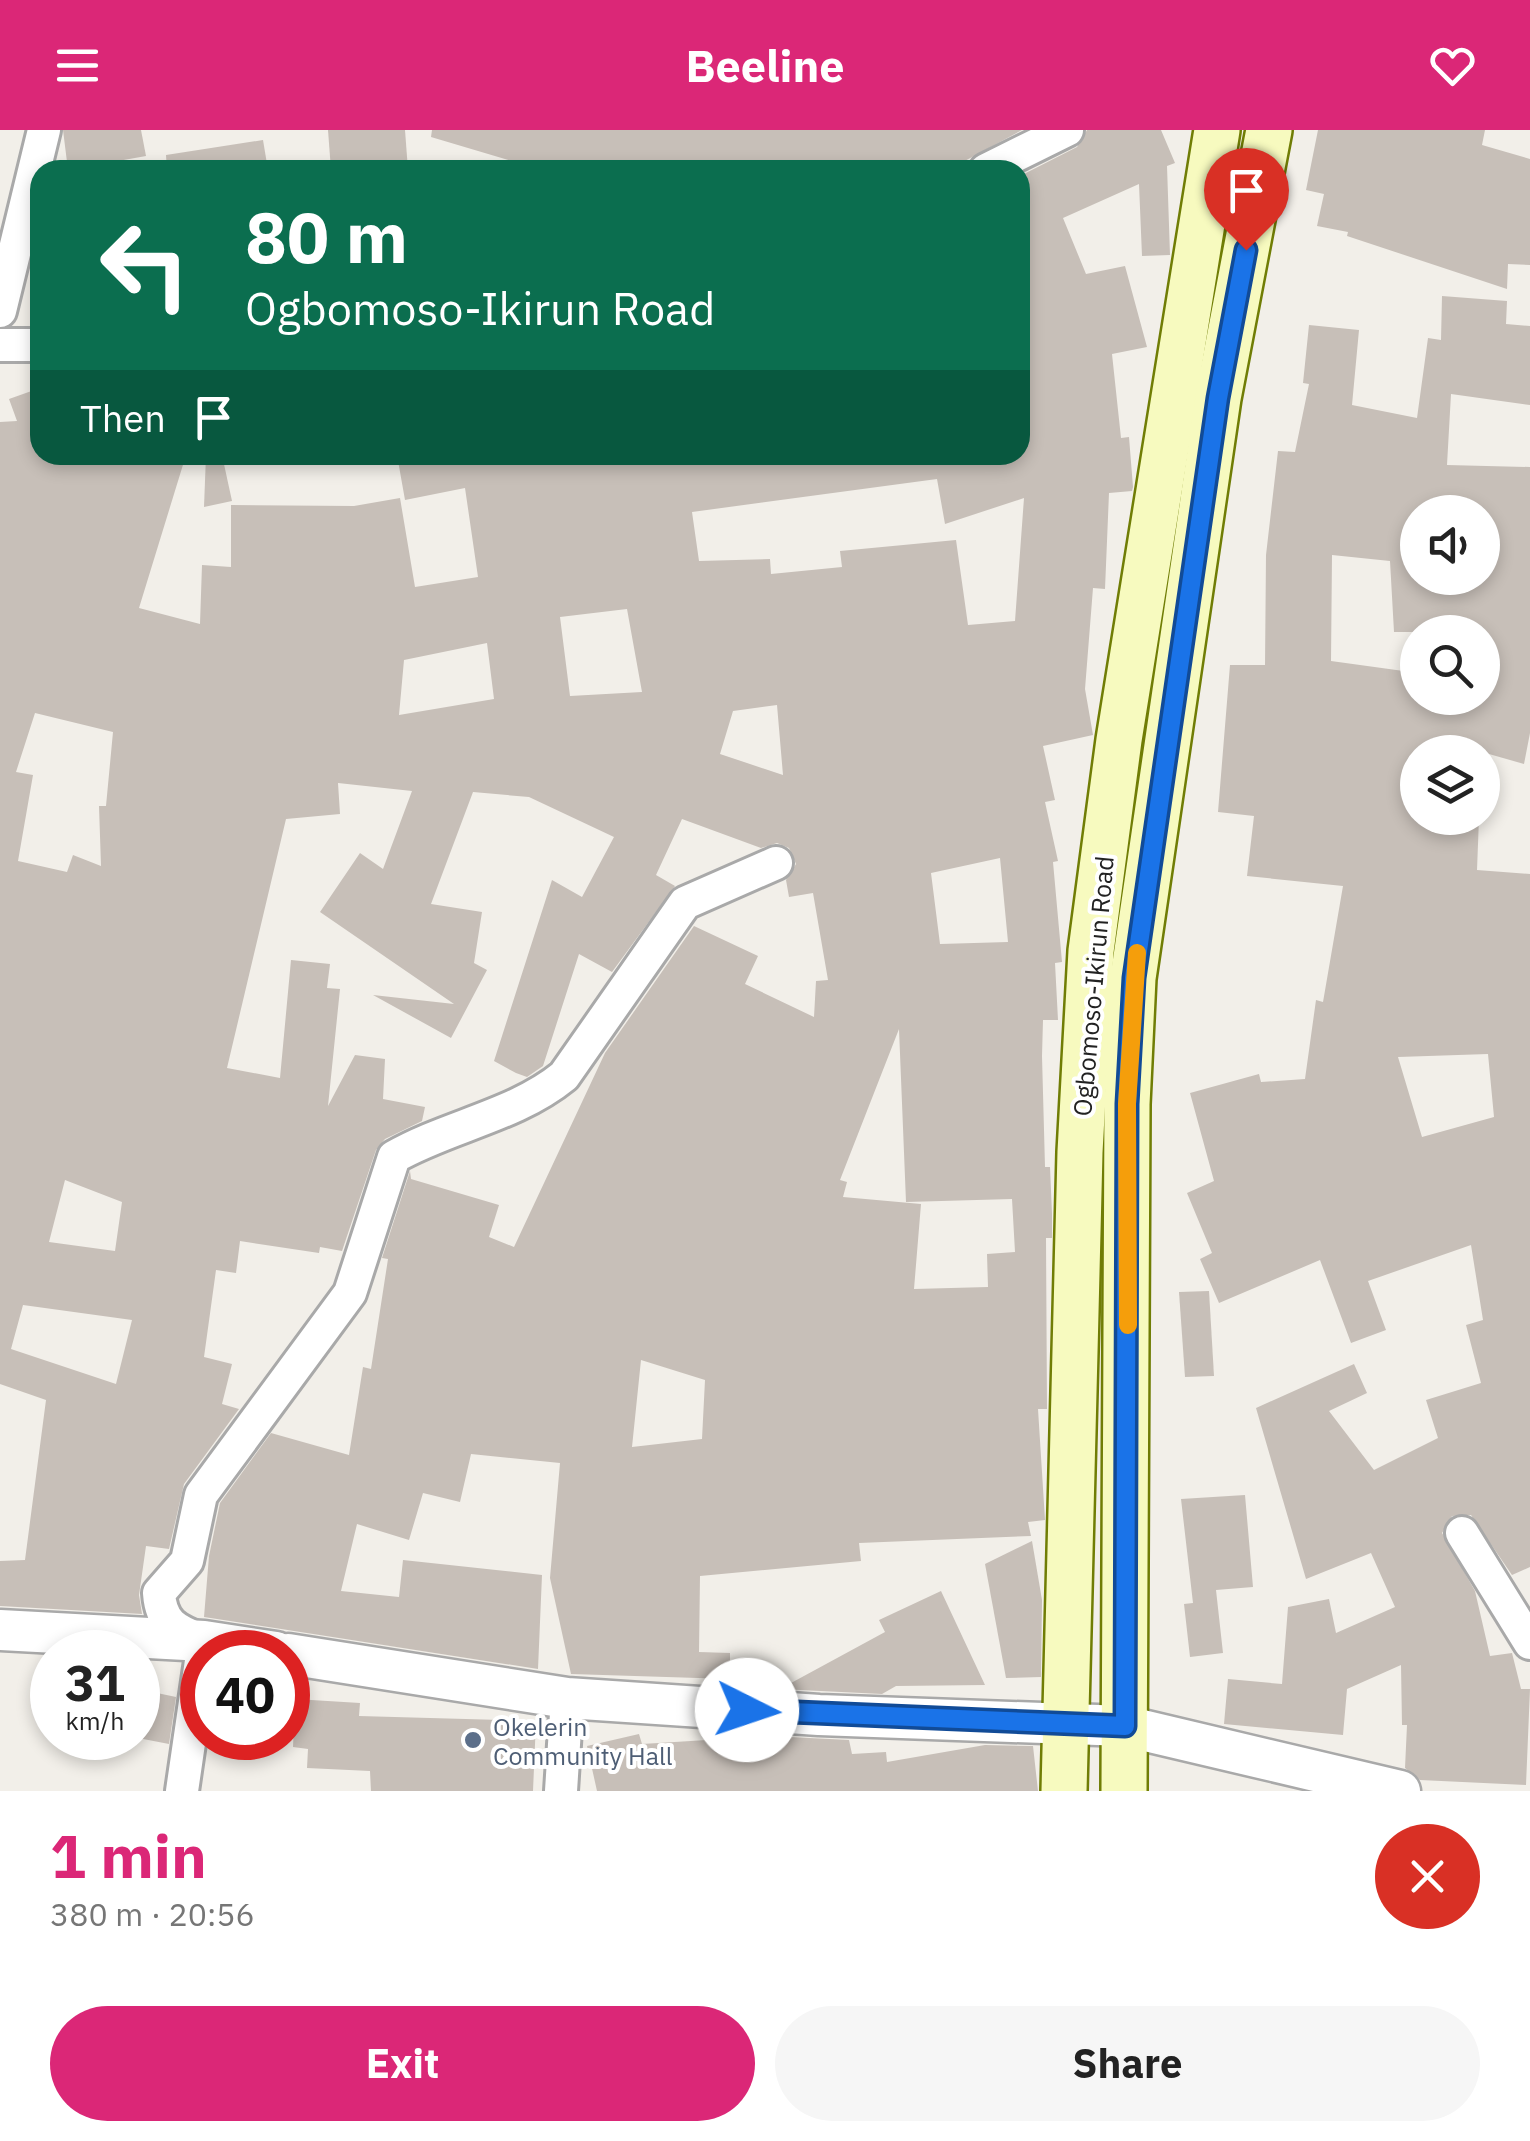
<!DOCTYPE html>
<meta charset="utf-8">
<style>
body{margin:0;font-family:"IBM Plex Sans",sans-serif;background:#f6f6f6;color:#222;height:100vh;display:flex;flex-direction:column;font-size:38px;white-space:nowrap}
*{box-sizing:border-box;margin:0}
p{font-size:32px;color:#767676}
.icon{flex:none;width:55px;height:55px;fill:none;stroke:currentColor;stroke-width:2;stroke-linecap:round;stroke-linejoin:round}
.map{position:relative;height:1661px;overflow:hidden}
.details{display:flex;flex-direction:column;background:#fff;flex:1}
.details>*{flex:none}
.hud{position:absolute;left:30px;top:30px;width:1000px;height:305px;border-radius:30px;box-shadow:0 5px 15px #0003;background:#0b6e4f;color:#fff;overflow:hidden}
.controls{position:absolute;left:1400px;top:365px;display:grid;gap:20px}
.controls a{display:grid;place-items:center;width:100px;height:100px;border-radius:50%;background:#fff;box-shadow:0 5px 15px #0003;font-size:50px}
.speed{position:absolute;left:30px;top:1500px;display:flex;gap:20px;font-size:50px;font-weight:700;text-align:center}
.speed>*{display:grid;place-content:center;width:130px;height:130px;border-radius:50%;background:#fff;box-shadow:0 5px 15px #0003;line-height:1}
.speed small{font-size:25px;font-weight:400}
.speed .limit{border:15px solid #d22;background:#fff;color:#111}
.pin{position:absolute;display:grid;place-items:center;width:85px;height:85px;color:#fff;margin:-102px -42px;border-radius:50% 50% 50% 0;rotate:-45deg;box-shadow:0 0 10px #0007}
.pin .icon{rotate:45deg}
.me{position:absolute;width:110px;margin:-55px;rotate:94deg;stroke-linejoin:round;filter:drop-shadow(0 0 8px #0008)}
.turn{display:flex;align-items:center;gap:35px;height:210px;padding:0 50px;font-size:45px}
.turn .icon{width:130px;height:130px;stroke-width:2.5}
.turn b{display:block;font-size:70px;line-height:85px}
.then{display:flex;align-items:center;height:95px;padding:0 50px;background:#0003;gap:20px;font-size:38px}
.round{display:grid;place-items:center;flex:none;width:105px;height:105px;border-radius:52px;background:#f6f6f6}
.headline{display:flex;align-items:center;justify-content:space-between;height:170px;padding:0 50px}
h1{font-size:60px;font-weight:700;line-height:75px;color:#db2777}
.action{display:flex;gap:20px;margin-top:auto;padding:20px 50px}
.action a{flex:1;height:115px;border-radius:60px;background:#db2777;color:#fff;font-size:40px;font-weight:700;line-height:115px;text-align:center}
.action a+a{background:#f6f6f6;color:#222}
header{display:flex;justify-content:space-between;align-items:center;height:130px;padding:0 50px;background:#db2777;color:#fff;font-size:45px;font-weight:700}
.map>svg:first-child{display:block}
.building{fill:#c7bfb8;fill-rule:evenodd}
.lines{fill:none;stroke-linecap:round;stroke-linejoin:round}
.minor-casing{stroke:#a9a9a9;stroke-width:38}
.tertiary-casing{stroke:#a9a9a9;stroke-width:45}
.secondary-casing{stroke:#707d05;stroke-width:50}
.minor{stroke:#fff;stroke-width:32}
.tertiary{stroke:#fff;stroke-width:40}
.secondary{stroke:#f7fabf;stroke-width:45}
.route-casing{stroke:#114b97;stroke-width:25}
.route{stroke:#1a73e8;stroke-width:18}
.slow{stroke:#f59e0b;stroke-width:18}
.service-dot{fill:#5c6f8a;stroke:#fff;stroke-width:4}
.labels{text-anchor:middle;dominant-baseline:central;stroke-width:8;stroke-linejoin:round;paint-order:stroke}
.street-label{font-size:25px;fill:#222;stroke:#fff}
.service-label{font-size:25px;fill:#4e5e75;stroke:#fff;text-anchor:start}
</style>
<header><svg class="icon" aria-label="menu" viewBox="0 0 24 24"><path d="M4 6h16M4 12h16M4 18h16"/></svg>Beeline<svg class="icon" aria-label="heart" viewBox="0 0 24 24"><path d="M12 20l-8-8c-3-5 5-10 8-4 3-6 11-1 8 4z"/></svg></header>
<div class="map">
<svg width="1530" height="1661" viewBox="0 0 1530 1661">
<rect width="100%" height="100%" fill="#f2efe9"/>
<g class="building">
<polygon points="63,0 141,0 146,26 68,40"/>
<polygon points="328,0 405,0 408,40 331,40"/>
<polygon points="432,0 1022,0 948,40 689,40 689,30 575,30 575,40 542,40 431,7"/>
<path d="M1087 0H1161L1175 33 1167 36 1170 125 1142 126 1139 54 1063 88 1086 144 1125 136 1147 217 1112 224 1121 308 1129 307 1133 357 1132 361 1109 363 1105 459 1093 458 1085 559 1093 605 1043 616 1055 670 1045 672 1058 731 1053 732 1062 832 1055 833 1058 890H1043L1042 926 1045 1037H1050L1052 1084V1108H1046L1047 1279H1038L1045 1390 1028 1392 1031 1406 859 1413 861 1431 700 1446 699 1522 730 1523V1549L571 1544 550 1448 560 1333 471 1324 460 1372 423 1363 409 1410 357 1394 341 1461 399 1467 403 1430 542 1445 538 1539 204 1487 209 1426 220 1373 271 1303 349 1325 363 1237 371 1239 388 1129 382 1128 410 1041 411 1049 499 1075 489 1107 514 1117 605 923 694 796 758 826 745 854 814 887 816 851 828 850 813 763 789 767 786 750 796 734 789 718 777 713 761 718 682 689 656 745 675 756 612 842 579 824 543 936 527 947 516 943 494 931 552 750 582 767 614 707 529 667 473 662 431 774 482 782 474 833 487 840 451 908 373 865 454 874 320 782 360 723 383 739 412 661 338 653 340 684 286 689 227 938 280 948 291 830 330 834 327 858 340 859 328 976 355 925 385 929 383 969 425 977 422 991 385 1009 376 1020 342 1121 320 1117 319 1123 240 1111 236 1143 216 1140 204 1227 232 1234 222 1274 239 1279 184 1354 169 1419 146 1416 139 1465 142 1484 0 1476V1431L25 1430 46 1270 0 1254V292L17 291 9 269 40 258V325H107L110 333 152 325H186L139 478 200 494 202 435 231 437V375L354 376 400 368 415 457 478 447 465 358 405 370 397 325H1020V46L1077 17ZM937 349 945 394 1024 368 1015 491 968 495 956 410 840 421 842 437 771 444 770 429 699 431 692 382ZM627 479 642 562 570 566 560 487ZM487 513 494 569 399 585 404 530ZM777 575 783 645 720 624 733 581ZM35 583 113 602 106 676H99L101 736 73 725 67 742 18 731 33 645 16 642ZM1000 728 1008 812 940 814 931 743ZM899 899 906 1072 1012 1069 1015 1122 987 1124 988 1157 914 1159 921 1074 843 1067 847 1052 840 1050ZM65 1050 122 1072 115 1121 49 1112ZM23 1175 132 1190 116 1254 11 1219ZM641 1230 705 1250 702 1309 632 1317Z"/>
<polygon points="1318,0 1485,0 1482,15 1530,29 1530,135 1508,134 1507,159 1347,106 1348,102 1317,96 1324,64 1306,60"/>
<polygon points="263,10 268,40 167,40 166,25"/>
<path d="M1442 166 1507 171 1506 194 1530 196V275L1451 264 1447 335 1530 337V603L1524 634 1482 622H1418V688H1479L1477 740 1530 744V1437L1512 1445 1471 1385 1452 1386 1442 1403 1475 1461 1490 1526 1512 1523 1521 1559H1530L1526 1655 1420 1650 1405 1638 1407 1595H1402L1401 1535 1347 1559 1343 1605 1224 1594 1228 1549 1282 1554 1288 1477 1329 1469 1336 1503 1395 1477 1371 1423 1306 1449 1256 1278 1354 1234 1367 1263 1329 1281 1374 1340 1438 1308 1426 1270 1481 1253 1466 1195 1483 1190 1471 1115 1368 1151 1386 1200 1351 1213 1320 1130 1219 1173 1200 1129 1212 1123 1187 1063 1214 1051 1190 963 1259 944 1261 952 1305 949 1316 870 1323 872 1343 756 1247 746 1254 686 1218 682 1230 535H1265L1266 425 1278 321 1295 322 1309 254 1303 253 1309 195 1359 200 1352 275 1417 288 1428 208 1441 210ZM1418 382H1482V448H1418ZM1332 425 1390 431 1394 502H1482V568H1418V543L1331 531ZM1488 924 1494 987 1422 1007 1398 927Z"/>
<polygon points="206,325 222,325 232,371 204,377"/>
<polygon points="1209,1161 1214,1246 1185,1247 1179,1162"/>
<polygon points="1245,1365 1253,1457 1216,1460 1223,1523 1190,1527 1184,1474 1193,1473 1181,1369"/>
<polygon points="1032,1411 1042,1470 1041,1547 1006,1548 985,1434"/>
<polygon points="941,1461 985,1555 896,1556 882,1564 780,1559 885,1502 879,1490"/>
<polygon points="138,1559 176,1567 169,1614 138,1608"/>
<polygon points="295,1569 360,1573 359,1586 536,1591 533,1661 371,1661 370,1641 307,1638 308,1619 293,1617"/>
<polygon points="639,1604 642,1614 770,1606 849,1610 852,1624 886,1622 887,1632 985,1615 1033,1616 1038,1661 597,1661 587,1616"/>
</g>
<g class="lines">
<defs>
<g id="minor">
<polyline points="986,40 1067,0"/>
<polyline points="0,181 44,0"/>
<polyline points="0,215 40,215"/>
<polyline points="1462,1403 1530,1513"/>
<path d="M201 1510C175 1500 161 1493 159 1463L187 1431 201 1365 350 1163 394 1027C448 996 515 986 564 946L685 773 776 733"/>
<polyline points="182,1661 202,1524"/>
<polyline points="561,1661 567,1568"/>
</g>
<g id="tertiary">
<polyline points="0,1500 204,1511 276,1522"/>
<polyline points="288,1524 567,1568 819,1585 1125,1596 1400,1661"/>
</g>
<g id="secondary">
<polyline points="1064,1661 1080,1022 1091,821 1119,610 1217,0"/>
<polyline points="1124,1661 1127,974 1133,848 1218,268 1269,0"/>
</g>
</defs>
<use href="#minor" class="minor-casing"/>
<use href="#tertiary" class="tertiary-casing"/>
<use href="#secondary" class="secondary-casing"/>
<use href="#minor" class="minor"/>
<use href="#tertiary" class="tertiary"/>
<use href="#secondary" class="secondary"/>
</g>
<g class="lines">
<defs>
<polyline id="route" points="747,1580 1125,1596 1127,974 1134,848 1218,268 1246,120"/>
</defs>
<use href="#route" class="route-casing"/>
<use href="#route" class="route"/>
<polyline class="slow" points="1128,1195 1127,974 1137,823"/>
</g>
<circle class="service-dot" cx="473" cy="1610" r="10"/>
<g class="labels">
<g class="street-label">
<text transform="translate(1093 856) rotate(-85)">Ogbomoso-Ikirun Road</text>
</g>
<g class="service-label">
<text x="493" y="1596">Okelerin<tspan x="493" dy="29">Community Hall</tspan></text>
</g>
</g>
</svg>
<div class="controls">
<a><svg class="icon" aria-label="sound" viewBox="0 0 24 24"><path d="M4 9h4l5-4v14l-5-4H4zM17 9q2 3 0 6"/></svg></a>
<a><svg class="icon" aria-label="search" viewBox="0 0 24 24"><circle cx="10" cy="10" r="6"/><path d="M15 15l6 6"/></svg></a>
<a><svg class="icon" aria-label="layers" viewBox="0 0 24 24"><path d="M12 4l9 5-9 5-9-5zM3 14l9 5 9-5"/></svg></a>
</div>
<div class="speed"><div>31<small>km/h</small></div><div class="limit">40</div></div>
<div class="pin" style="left:1246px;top:120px;background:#d93025"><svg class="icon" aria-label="arrive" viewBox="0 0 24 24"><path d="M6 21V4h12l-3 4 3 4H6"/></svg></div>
<svg class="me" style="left:747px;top:1580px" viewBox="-20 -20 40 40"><circle r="19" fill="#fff"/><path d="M0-13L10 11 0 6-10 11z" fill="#1a73e8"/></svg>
<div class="hud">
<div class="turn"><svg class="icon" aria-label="left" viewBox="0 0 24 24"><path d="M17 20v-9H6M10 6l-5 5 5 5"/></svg><div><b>80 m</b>Ogbomoso-Ikirun Road</div></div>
<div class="then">Then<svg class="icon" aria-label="arrive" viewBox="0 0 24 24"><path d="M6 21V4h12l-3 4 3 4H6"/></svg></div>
</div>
</div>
<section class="details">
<div class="headline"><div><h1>1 min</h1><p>380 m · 20:56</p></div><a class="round" style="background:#d93025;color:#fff"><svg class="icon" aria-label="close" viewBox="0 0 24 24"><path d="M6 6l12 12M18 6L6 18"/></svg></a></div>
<div class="action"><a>Exit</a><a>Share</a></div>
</section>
